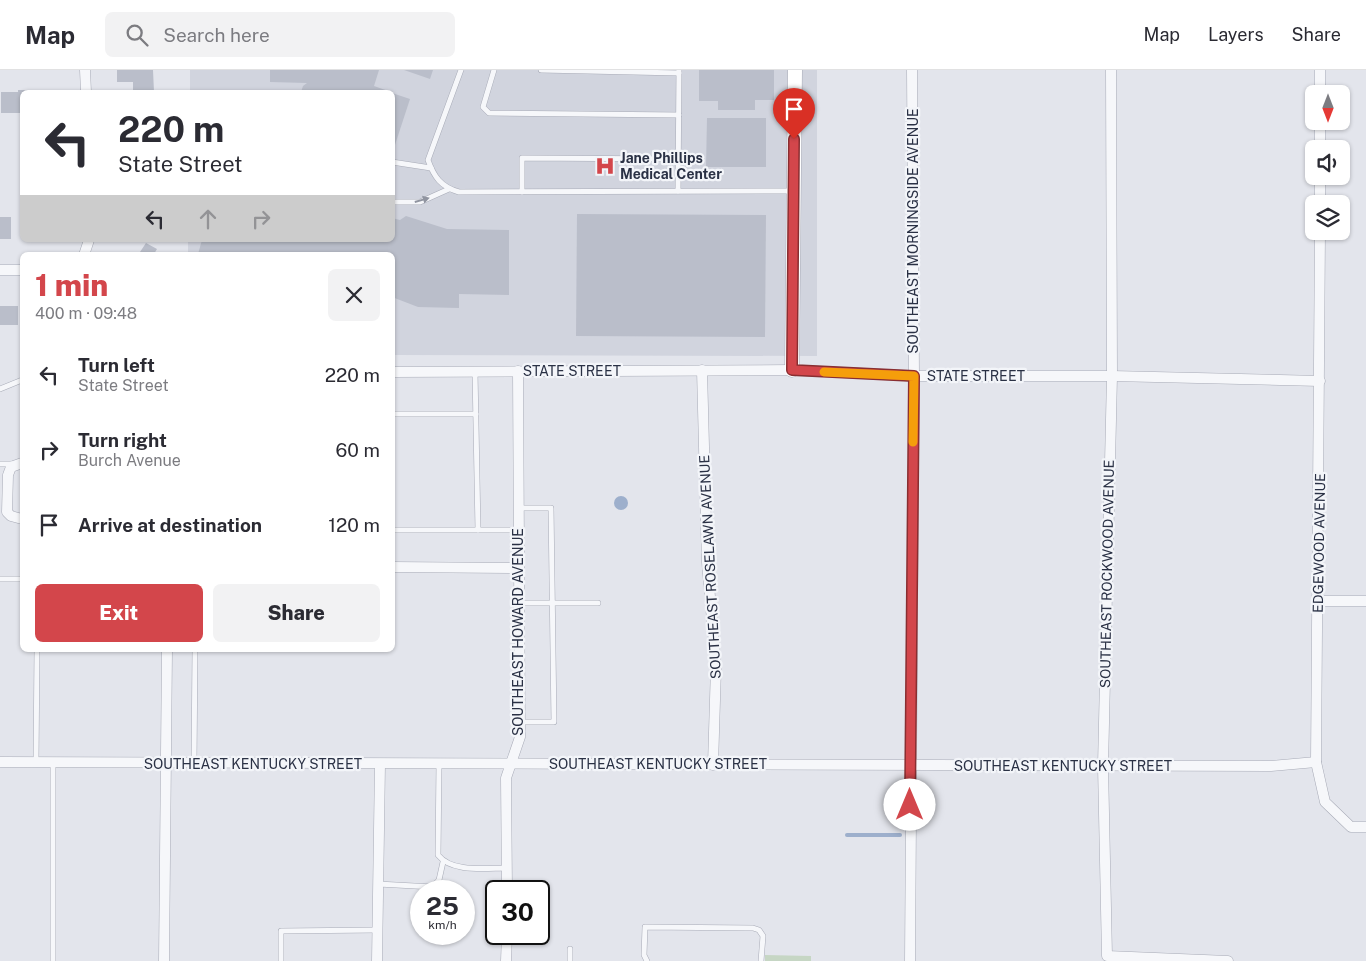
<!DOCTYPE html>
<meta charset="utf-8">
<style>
body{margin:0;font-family:"Public Sans",sans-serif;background:#f2f2f3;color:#2b2b33;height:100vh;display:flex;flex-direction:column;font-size:19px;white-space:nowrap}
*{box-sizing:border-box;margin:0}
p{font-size:16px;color:#7c7c81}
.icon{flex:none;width:28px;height:28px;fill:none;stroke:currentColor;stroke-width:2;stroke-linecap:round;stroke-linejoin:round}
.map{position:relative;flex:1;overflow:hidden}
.side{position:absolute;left:20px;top:182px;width:375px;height:400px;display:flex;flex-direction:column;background:#fff;border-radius:8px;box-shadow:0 1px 4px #0004}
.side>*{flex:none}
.guide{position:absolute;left:20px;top:20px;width:375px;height:152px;border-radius:8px;box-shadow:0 1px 4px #0004;background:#fff;color:#2b2b33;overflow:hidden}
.needle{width:32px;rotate:180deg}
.controls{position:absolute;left:1305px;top:15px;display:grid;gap:10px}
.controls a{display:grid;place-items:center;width:45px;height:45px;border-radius:8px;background:#fff;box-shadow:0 1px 4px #0004;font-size:25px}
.speed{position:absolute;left:410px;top:810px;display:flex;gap:10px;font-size:25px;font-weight:700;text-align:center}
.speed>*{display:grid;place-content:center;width:65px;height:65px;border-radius:50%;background:#fff;box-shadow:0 1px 4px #0004;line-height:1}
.speed small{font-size:12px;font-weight:400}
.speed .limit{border:2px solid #111;border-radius:8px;background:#fff;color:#111}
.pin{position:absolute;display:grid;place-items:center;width:42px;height:42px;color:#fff;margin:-51px -21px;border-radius:50% 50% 50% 0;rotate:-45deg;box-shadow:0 0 5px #0007}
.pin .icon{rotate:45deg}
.me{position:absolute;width:55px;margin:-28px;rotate:0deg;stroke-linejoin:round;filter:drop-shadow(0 0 4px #0008)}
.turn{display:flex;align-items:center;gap:18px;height:105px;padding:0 15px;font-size:22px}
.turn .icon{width:65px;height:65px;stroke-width:2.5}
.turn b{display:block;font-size:35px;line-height:42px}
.lanes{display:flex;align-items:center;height:48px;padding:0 15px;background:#0003;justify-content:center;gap:25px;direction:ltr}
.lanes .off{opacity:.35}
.round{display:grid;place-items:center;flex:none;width:52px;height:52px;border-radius:8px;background:#f2f2f3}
.head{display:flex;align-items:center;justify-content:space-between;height:85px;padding:0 15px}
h1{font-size:30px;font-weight:800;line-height:38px;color:#d3464b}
.cta{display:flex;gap:10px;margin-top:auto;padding:10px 15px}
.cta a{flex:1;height:58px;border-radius:8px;background:#d3464b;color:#fff;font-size:20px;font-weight:800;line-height:58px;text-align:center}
.cta a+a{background:#f2f2f3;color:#2b2b33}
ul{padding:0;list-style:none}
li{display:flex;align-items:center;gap:15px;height:75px;padding:0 15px}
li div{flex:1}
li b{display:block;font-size:19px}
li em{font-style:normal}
header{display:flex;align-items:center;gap:30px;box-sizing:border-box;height:70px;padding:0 25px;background:#fff;border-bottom:1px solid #e1e1e2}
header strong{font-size:24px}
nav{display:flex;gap:28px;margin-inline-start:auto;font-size:18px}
.search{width:350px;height:45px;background:#f2f2f3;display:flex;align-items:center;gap:12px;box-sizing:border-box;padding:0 18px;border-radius:8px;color:#7c7c81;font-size:19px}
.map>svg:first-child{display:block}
.built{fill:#d1d4de}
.green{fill:#c6d6c4}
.water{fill:#9dafcc}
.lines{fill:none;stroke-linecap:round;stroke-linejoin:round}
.stream{stroke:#9dafcc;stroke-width:4}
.building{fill:#babeca}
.lane-casing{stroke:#a8abb7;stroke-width:6}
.street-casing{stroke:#a8abb7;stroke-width:11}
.secondary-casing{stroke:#a8abb7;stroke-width:15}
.lane{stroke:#f6f7fa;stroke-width:5}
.street{stroke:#f6f7fa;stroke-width:10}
.secondary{stroke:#fff;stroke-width:14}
.oneway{fill:#9094a0}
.route-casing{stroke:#892e31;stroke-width:12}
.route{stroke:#d3464b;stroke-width:9}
.slow{stroke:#f59e0b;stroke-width:9}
.labels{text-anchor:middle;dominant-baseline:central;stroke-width:4.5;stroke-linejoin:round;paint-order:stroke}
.poi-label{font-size:14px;font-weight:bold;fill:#2a3145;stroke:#f3f5f9;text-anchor:start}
.street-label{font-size:14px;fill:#2a3145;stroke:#f3f5f9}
</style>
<header>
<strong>Map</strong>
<div class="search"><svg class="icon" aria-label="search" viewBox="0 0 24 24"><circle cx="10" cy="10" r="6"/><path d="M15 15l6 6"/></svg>Search here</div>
<nav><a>Map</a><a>Layers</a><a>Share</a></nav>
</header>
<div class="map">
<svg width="1366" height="891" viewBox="0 0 1366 891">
<rect width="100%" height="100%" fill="#e3e5ec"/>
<polygon class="built" points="190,0 817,0 817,286 393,285 392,185 188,185 188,170 392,170 392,22 190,22"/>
<polygon class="green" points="765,885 811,886 811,891 765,891"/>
<circle class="water" cx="621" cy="433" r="7"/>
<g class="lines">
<polyline class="stream" points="847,765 900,765"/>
</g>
<g class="building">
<polygon points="117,0 153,0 154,22 133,22 133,12 117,12"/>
<polygon points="270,0 379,0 374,16 391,22 301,22 303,16 307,13 270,12"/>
<polygon points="404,0 433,0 430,9"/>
<polygon points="699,0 774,0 774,30 755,30 755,40 718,40 718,31 699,31"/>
<polygon points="18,20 31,20 31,22 22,22 22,43 1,43 1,22 18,22"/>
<polygon points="37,20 55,20 55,22 36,22"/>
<polygon points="392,23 410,29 393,81 392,81"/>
<polygon points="707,48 766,48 766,97 706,97"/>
<polygon points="577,144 766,145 765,267 576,266"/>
<polygon points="406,146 447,159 509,160 509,225 459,224 459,238 418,237 392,227 392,185 198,184 202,170 229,170 237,172 238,170 392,170 392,148 400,150"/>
<rect x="0" y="147" width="11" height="22"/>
<polygon points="146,173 157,179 154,184 156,185 138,185"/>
<rect x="0" y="236" width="18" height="19"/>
</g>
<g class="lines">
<defs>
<g id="lane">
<path d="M461 0 428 90C434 107 441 117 459 122L792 121"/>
<polyline points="494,0 483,37 489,43 679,45"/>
<polyline points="541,0 679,3"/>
<polyline points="392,92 431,98"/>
<polyline points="678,121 679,0"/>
<polyline points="522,122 522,88 678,89"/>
<polyline points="392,132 420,132 449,119"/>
<polyline points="475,302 478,460"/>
<polyline points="0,319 22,310"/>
<polyline points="392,344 476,344"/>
<polyline points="0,394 12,394"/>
<polyline points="518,438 551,438 554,652 520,652"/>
<polyline points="392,460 518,460"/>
<polyline points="0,509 22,509"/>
<polyline points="518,533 598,533"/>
<polyline points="36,692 37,580"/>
<polyline points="53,692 53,891"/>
<polyline points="194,693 195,580"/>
<path d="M439 694 438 785C452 803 486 798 507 798"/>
<polyline points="378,814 433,817 439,810 443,792"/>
<polyline points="281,891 281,861 377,860"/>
<polyline points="570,891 570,879"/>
<polyline points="647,891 644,885 645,857 753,858 759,860 763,866 761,891"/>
</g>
<g id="street">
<polyline points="85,0 86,22"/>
<polyline points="1111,0 1112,306 1103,696 1107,886 1228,891"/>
<polyline points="1320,0 1320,24"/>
<polyline points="1320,51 1320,79"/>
<polyline points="1320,106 1320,134"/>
<polyline points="1320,161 1316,692 1325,732 1351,757 1366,757"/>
<polyline points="84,185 89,170"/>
<polyline points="0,200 22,200"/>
<polyline points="702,300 707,492 716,597 713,695"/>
<polyline points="392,302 792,300 914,306 1112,306 1320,311"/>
<polyline points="22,393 11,397 8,405 7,442 11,446 22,449"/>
<polyline points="392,497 518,498"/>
<polyline points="1318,531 1366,531"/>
<polyline points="0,692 1271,696 1316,692"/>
<polyline points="507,821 506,708 520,667 518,301"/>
<polyline points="164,891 167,580"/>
<polyline points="377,891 380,694"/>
<polyline points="506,891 507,864"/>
<polyline points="910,891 914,306 912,0"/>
</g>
<polyline id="secondary" points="792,300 795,0"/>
</defs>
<use href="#lane" class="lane-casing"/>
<use href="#street" class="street-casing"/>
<use href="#secondary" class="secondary-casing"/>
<use href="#lane" class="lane"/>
<use href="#street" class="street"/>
<use href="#secondary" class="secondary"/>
</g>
<defs><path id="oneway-solid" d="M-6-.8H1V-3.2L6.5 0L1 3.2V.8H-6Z" transform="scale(1.25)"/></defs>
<use class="oneway" href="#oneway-solid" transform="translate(422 130) rotate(-16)"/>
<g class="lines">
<defs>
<polyline id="route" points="794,69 792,300 914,306 910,735"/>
</defs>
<use href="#route" class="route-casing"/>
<use href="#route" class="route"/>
<polyline class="slow" points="824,302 914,306 913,372"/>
</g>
<defs>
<symbol id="hospital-bare" viewBox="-9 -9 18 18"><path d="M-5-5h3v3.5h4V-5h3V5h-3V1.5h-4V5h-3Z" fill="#d3464b" stroke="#f3f5f9" stroke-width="2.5" paint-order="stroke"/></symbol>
</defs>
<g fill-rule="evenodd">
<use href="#hospital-bare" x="591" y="82" width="28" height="28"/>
</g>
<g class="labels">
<g class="poi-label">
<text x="620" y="88">Jane Phillips<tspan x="620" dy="16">Medical Center</tspan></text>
</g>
<g class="street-label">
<text transform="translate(913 161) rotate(-90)">SOUTHEAST MORNINGSIDE AVENUE</text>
<text x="572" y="301">STATE STREET</text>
<text x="976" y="306">STATE STREET</text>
<text transform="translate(1319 473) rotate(-89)">EDGEWOOD AVENUE</text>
<text transform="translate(710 497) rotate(-93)">SOUTHEAST ROSELAWN AVENUE</text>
<text transform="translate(1107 504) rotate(-89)">SOUTHEAST ROCKWOOD AVENUE</text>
<text transform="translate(518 562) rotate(-90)">SOUTHEAST HOWARD AVENUE</text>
<text x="253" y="694">SOUTHEAST KENTUCKY STREET</text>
<text x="658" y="694">SOUTHEAST KENTUCKY STREET</text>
<text x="1063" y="696">SOUTHEAST KENTUCKY STREET</text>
</g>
</g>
</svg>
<div class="controls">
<a><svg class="needle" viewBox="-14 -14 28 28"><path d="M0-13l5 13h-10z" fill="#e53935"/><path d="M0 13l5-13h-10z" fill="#7c7c81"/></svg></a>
<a><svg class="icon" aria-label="sound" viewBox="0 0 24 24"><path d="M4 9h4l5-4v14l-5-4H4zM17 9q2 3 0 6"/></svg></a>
<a><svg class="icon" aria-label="layers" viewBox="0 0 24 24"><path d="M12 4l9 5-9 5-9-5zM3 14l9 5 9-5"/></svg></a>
</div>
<div class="speed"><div>25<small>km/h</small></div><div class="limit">30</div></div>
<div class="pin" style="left:794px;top:69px;background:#d93025"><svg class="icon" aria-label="arrive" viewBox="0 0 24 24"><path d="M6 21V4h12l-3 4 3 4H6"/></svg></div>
<svg class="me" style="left:910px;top:735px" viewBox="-20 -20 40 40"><circle r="19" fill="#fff"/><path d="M0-13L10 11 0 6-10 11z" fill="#d3464b"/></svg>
<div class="guide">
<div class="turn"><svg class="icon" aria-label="left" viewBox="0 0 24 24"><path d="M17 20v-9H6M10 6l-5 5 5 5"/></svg><div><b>220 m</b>State Street</div></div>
<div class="lanes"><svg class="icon" aria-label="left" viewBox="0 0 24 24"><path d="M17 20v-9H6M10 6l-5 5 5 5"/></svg><svg class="icon off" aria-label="ahead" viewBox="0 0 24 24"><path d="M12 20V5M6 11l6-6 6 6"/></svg><svg class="icon off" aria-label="right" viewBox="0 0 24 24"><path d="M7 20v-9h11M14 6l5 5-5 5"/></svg></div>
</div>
<section class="side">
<div class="head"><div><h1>1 min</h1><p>400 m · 09:48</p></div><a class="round"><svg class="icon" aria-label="close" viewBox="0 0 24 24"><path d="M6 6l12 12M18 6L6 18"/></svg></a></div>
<ul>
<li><svg class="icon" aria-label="left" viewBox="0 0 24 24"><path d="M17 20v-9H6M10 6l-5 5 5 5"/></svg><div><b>Turn left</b><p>State Street</p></div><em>220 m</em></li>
<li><svg class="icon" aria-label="right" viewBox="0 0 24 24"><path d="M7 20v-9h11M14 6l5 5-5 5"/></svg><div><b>Turn right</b><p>Burch Avenue</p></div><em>60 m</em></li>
<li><svg class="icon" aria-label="arrive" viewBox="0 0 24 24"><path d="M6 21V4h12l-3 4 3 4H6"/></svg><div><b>Arrive at destination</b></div><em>120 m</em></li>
</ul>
<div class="cta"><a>Exit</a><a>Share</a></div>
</section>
</div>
